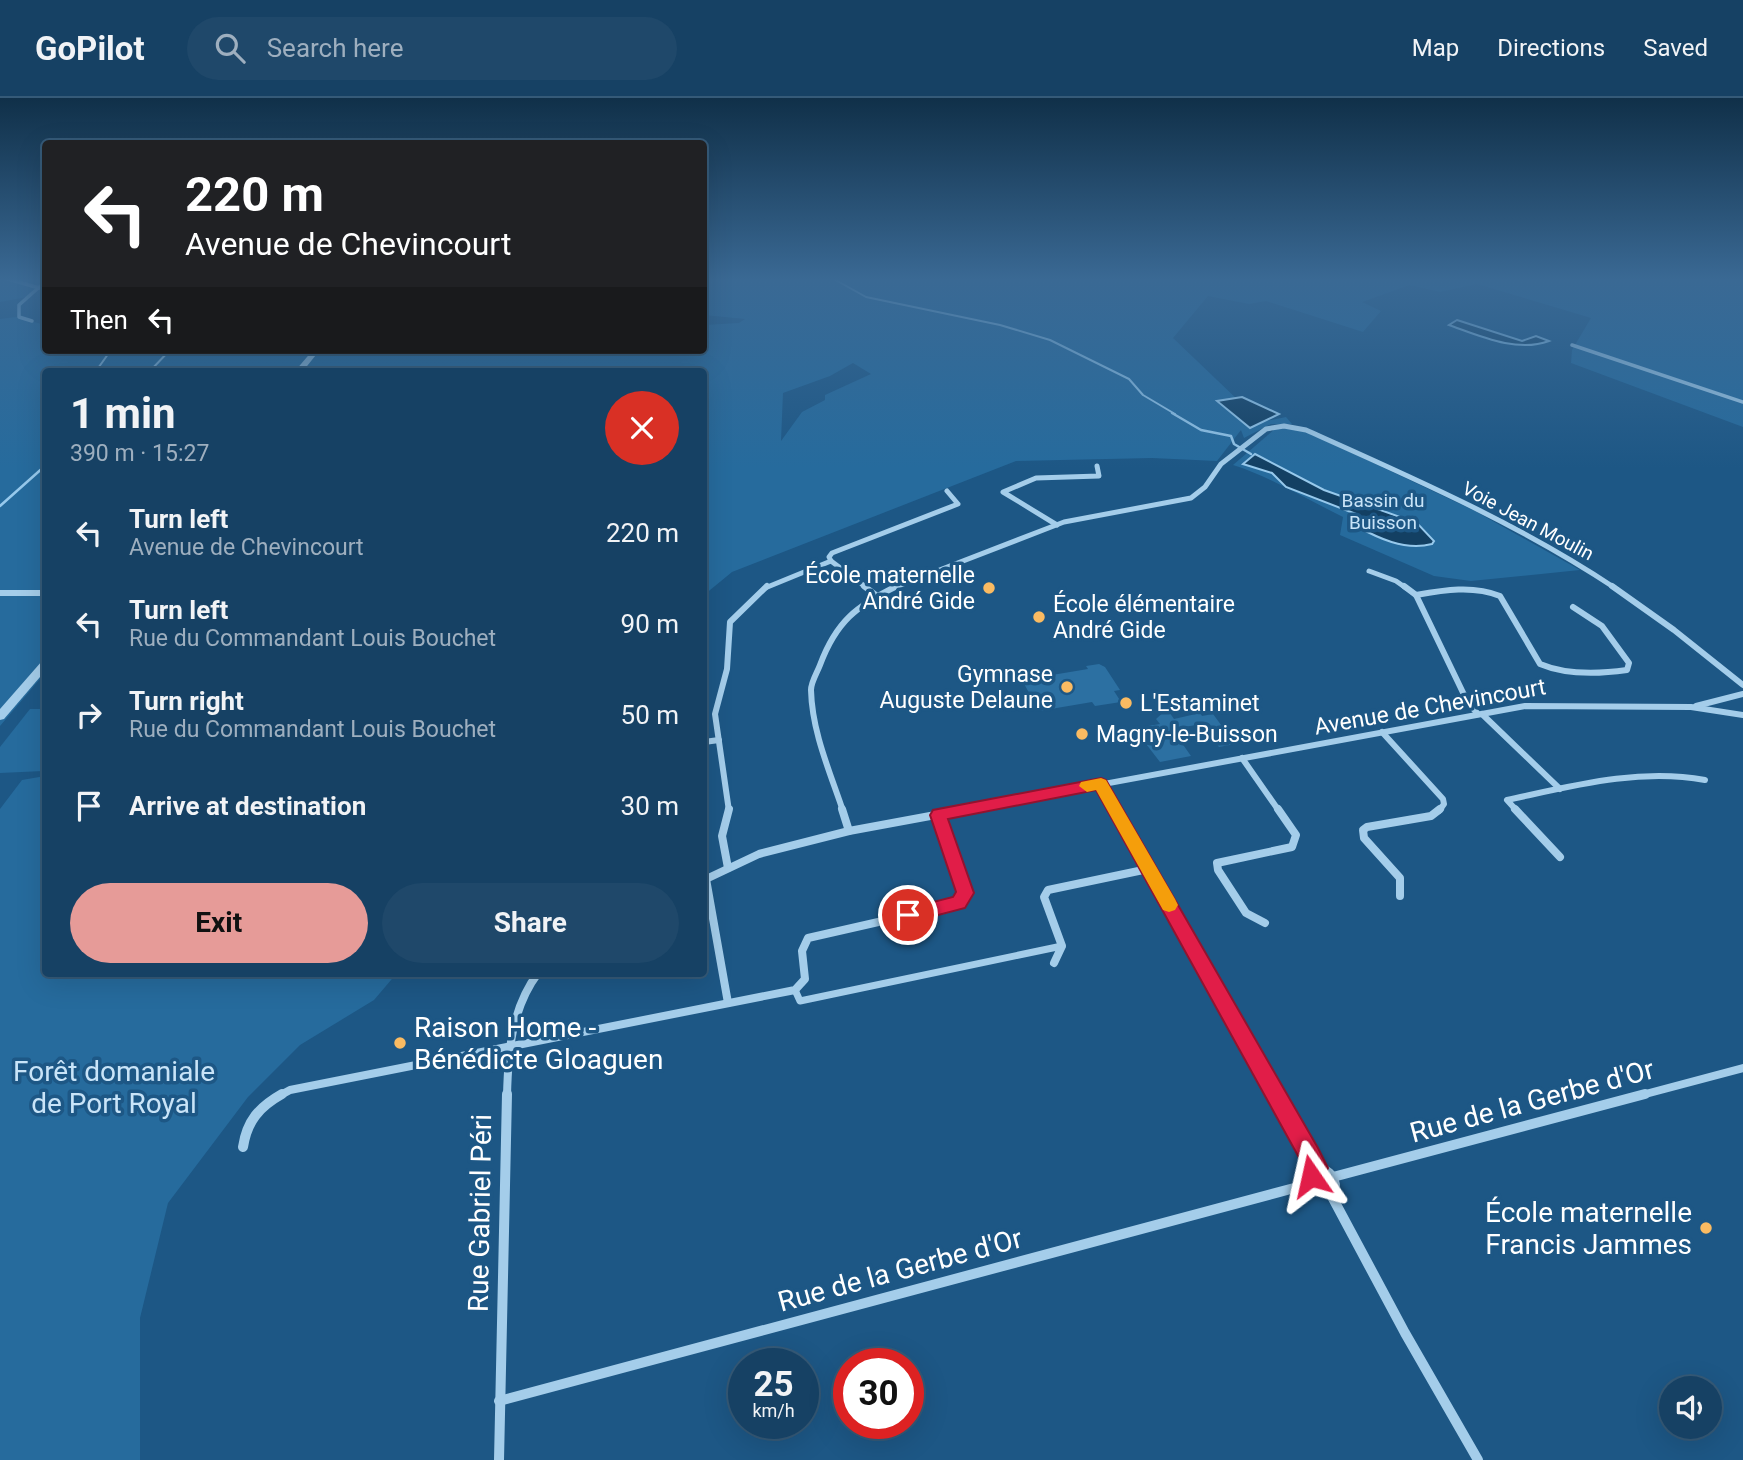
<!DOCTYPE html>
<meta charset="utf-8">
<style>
body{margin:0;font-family:Roboto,sans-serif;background:#1f486a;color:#f1f3f6;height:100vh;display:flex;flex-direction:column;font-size:26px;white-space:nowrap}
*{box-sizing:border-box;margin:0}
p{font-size:23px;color:#9eafbf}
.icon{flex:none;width:38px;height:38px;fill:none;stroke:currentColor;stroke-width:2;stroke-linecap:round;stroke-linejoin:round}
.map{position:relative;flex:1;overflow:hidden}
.details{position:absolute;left:42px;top:270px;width:665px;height:609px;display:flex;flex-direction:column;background:#164164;border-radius:7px;box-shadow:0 7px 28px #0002,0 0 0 2px #355a78}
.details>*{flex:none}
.top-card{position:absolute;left:42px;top:42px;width:665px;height:214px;border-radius:7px;box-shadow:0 7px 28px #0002,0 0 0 2px #355a78;background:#202124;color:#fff;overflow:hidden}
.tools{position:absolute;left:1659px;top:1278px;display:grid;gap:14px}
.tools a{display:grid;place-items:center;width:63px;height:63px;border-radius:50%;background:#164164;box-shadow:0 7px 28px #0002,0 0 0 2px #355a78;font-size:35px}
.speed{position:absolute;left:728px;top:1250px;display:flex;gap:14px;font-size:35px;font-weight:700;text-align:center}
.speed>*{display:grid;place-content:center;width:91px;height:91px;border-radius:50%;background:#164164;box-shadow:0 7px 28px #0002,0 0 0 2px #355a78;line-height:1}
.speed small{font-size:18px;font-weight:400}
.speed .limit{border:10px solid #d22;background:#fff;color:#111}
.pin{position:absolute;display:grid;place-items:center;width:60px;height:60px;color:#fff;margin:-30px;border:4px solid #fff;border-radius:50%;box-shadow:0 2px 7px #0007}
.me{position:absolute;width:77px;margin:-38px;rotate:349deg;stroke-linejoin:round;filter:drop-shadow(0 0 5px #0008)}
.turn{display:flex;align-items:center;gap:24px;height:147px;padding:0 28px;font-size:32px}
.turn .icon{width:91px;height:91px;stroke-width:2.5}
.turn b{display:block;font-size:49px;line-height:60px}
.then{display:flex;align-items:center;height:66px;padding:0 28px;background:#0003;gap:14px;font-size:26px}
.round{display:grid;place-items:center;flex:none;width:74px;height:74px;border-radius:37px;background:#1f486a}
.overview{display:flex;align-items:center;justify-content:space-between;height:119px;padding:0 28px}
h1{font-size:42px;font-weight:700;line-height:52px}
.primary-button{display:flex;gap:14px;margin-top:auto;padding:14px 28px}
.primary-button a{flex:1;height:80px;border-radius:42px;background:#e69b98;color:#111;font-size:28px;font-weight:700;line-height:80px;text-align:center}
.primary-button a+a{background:#1f486a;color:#f1f3f6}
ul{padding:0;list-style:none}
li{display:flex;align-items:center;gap:21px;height:91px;padding:0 28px}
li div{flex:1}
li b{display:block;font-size:26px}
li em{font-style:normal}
header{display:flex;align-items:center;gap:42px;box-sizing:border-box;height:98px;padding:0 35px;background:#164164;border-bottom:2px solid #355a78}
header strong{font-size:33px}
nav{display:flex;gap:38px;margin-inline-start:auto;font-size:24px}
.search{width:490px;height:63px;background:#1f486a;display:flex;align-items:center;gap:18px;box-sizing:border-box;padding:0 24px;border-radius:38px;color:#9eafbf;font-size:26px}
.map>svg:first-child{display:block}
.green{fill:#266b9d;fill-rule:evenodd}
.water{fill:#134063;stroke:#97c9ec;stroke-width:2}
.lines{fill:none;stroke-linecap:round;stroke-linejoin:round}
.stream-far1{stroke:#97c9ec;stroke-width:2}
.stream{stroke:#97c9ec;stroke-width:2.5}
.building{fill:#2c70a2}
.pedestrian{stroke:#a4cdea;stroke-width:7}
.minor-far4{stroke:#a4cdea;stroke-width:3.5}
.minor-far3{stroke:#a4cdea;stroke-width:5}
.minor-far2{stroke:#a4cdea;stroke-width:6}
.minor-far1{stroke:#a4cdea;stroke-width:8}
.minor{stroke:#a4cdea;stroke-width:10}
.tertiary{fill:#a4cdea;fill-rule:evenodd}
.route{fill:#e11d48;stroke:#92132f;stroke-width:2}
.slow{fill:#f59e0b}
.poi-dot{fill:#fabb62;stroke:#1d5785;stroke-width:2.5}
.labels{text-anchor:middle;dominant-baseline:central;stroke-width:7;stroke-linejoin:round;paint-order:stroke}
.far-park-label{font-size:19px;fill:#c9e4f8;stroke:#1d5785}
.far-street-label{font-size:19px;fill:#fff;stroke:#1d5785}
.poi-label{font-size:23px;fill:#fff;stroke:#1d5785;text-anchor:start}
.street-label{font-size:23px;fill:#fff;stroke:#1d5785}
.near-poi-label{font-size:28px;fill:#fff;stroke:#1d5785;text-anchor:start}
.near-park-label{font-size:28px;fill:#c9e4f8;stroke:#1d5785}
.near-street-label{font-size:28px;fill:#fff;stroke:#1d5785}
</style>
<header>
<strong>GoPilot</strong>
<div class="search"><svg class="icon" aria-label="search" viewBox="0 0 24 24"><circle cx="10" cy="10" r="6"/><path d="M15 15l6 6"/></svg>Search here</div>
<nav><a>Map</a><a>Directions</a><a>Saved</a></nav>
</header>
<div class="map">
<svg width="1743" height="1362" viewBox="0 0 1743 1362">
<rect width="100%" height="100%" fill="#1d5785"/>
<g class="green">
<polygon points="0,180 45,180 27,199 0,204"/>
<path d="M704 180H1743V329L1571 265 1572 252 1591 220 1477 186 1440 194 1410 187 1362 204 1381 213 1363 234 1266 203 1249 206 1208 198 1173 240 1261 324 1286 319 1292 326H1271L1244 340 1241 332 1217 363 1152 360 1016 363 732 474 704 497V273H46L45 575 0 628V221L16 219 45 227 46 252H704V227L739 225 745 221 704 217ZM853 265 871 276 825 297V302L802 314 781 343 783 295 830 278Z"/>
<path d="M1281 329 1310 335 1475 413 1580 472 1471 483 1434 478 1340 437 1343 419C1306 401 1271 379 1233 367L1276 330Z"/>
<polygon points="30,611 45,611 45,670 43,673 0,675 0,649"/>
<polygon points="45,678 46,875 397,875 374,902 300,947 248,999 168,1105 140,1220 140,1362 0,1362 0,711 22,682"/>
</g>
<g class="water">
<path d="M1457 222 1522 243 1536 238 1549 243C1517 255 1480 238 1449 227Z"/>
<polygon points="1242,299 1279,316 1250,330 1217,303"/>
<path d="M1255 356 1324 392 1417 425 1434 443 1432 446C1404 453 1378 440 1354 427L1351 421 1356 416 1286 389 1272 375 1243 366Z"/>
</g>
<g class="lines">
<g class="stream-far1">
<polyline points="832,180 866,199 1000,227 1050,242 1129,281 1143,297 1175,316"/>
<polyline points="96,273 111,252"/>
<polyline points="150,273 170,252"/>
</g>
<g class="stream">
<polyline points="1172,315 1201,332 1231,338 1234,346 1251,356"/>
<polyline points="0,408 46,367"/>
</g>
</g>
<g class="building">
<polygon points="1099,566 1105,569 1120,592 1114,593 1121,604 1095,608 1092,604 1039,613 1022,582 1088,571 1086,568"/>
<polygon points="1167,611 1174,621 1200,615 1202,618 1213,616 1227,635 1243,632 1251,643 1219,649 1202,626 1172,631 1191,658 1160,664 1143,642 1150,632 1148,628 1160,626 1156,621"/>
</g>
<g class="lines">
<polyline class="pedestrian" points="795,892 800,903 1062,848"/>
<g class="minor-far4">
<polyline points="5,180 39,190"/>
<polyline points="32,223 19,219 19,207 46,183"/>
<polyline points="1572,247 1743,304"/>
</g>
<g class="minor-far3">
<polyline points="1057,427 1003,394 1036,380 1099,378 1097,368"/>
<polyline points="831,463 829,459 832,455 958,406 947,393"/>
<polyline points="831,463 867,490"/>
<polyline points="1369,473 1396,483 1406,490"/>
<polyline points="765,490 831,463"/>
<path d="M893 490 1064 424 1191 400 1205 389 1221 366 1266 331 1284 328 1306 332C1411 379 1519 426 1615 490"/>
</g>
<g class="minor-far2">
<polyline points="864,488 877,498"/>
<polyline points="1404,488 1416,497 1468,605 1478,616"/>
<polyline points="1612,488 1674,532 1743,587"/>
<polyline points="0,495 46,495"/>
<path d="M1416 497C1444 492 1473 487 1500 498L1540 566C1566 577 1599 576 1627 572L1629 565 1602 528 1573 509"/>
<polyline points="1696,608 1743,596"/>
<polyline points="1482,616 1560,691"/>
<polyline points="1382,634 1443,701 1444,706 1439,713"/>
<polyline points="704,644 719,642"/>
<polyline points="1242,660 1279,713"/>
<polyline points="1101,686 1116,713"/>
<polyline points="729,713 715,616 727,571 730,524 767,488"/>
<path d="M843 713C830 674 812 634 811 592 811 584 817 575 820 567 836 524 856 508 897 488"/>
<polyline points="958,713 1525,608 1691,609 1743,617"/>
<path d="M1517 713 1507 702C1572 688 1638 670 1705 682"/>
</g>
<g class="minor-far1">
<polyline points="842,711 849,733"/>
<polyline points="1115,711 1276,998"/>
<polyline points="1515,711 1560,759"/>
<polyline points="728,770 722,738 729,711"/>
<polyline points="706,781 728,905"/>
<polyline points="704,782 759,756 849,733 968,711"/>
<polyline points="1400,798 1400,780 1364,740 1363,732 1367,729 1431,718 1440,711"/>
<polyline points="1265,825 1246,815 1218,772 1217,765 1292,749 1296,737 1278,711"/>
<polyline points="1054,865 1062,848 1044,799 1048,792 1148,771"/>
<polyline points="279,998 290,992 795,892 805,881 802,853 808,840 953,807 963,801 965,787 938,717"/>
<path d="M507 998C508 955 511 911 538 875"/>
<polyline points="1638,998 1743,970"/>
</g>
<g class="minor">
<polyline points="1275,996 1317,1070"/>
<path d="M243 1049C247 1023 259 1009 282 996"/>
<path d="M1317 1070 1311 1078C1313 1088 1319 1092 1329 1093"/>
<path d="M1317 1070C1327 1072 1333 1076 1335 1087L1329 1093"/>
<polyline points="1333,1079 1645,996"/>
<polyline points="1329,1093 1405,1235 1478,1362"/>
<polyline points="499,1303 1313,1085"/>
<polyline points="499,1362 507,996"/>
</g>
<g class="tertiary">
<polygon points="313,252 320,252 303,273 295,273"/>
<polygon points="46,562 46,572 4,621 0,622 0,611 42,563"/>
</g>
</g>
<linearGradient id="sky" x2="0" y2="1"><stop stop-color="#103049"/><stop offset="0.49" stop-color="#3a6994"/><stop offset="1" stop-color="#3a6994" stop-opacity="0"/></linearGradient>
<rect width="1743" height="370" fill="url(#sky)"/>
<polygon class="route" points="1101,680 1106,682 1318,1050 1328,1070 1319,1086 1311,1089 1303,1086 1300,1078 1304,1068 1302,1065 1096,692 948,721 974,795 965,810 908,825 902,822 899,817 902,812 953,799 956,794 930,717 933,712"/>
<polygon class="slow" points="1101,680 1106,682 1175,801 1178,807 1175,812 1169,814 1163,812 1096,692 1087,694 1079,688 1081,684"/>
<g class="poi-dot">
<circle cx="989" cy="490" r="7"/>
<circle cx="1039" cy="519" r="7"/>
<circle cx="1067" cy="589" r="7"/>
<circle cx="1126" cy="605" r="7"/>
<circle cx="1082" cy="636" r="7"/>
<circle cx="400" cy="945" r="7"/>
<circle cx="1706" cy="1130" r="7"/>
</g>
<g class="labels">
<g class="far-park-label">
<text x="1383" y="402">Bassin du<tspan x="1383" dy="22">Buisson</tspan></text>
</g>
<g class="far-street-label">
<text transform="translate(1528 423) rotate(28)">Voie Jean Moulin</text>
</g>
<g class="poi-label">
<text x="975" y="477" text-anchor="end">École maternelle<tspan x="975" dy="26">André Gide</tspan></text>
<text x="1053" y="506">École élémentaire<tspan x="1053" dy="26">André Gide</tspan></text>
<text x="1053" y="576" text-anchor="end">Gymnase<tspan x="1053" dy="26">Auguste Delaune</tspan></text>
<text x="1140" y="605">L'Estaminet</text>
<text x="1096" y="636">Magny-le-Buisson</text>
</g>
<g class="street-label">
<text transform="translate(1430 609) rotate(-10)">Avenue de Chevincourt</text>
</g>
<g class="near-poi-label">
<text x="414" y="929">Raison Home -<tspan x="414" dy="32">Bénédicte Gloaguen</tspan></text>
<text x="1692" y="1114" text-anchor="end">École maternelle<tspan x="1692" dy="32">Francis Jammes</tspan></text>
</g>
<g class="near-park-label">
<text x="114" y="973">Forêt domaniale<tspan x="114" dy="32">de Port Royal</tspan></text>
</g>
<g class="near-street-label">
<text transform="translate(1532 1003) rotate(-15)">Rue de la Gerbe d'Or</text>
<text transform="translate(480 1115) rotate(-89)">Rue Gabriel Péri</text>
<text transform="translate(900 1172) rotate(-15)">Rue de la Gerbe d'Or</text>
</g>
</g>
</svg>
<div class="tools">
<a><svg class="icon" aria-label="sound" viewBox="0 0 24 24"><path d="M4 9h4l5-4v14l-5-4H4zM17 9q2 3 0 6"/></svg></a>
</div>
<div class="speed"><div>25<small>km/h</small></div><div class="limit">30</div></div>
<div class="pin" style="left:908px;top:817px;background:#d93025"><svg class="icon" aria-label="arrive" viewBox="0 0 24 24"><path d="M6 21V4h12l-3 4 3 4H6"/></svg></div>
<svg class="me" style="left:1311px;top:1078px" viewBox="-20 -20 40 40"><path d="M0-17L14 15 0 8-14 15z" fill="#e11d48" stroke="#fff" stroke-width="4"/></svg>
<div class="top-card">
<div class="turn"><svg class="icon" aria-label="left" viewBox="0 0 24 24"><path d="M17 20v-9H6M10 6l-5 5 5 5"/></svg><div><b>220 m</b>Avenue de Chevincourt</div></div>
<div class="then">Then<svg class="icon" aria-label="left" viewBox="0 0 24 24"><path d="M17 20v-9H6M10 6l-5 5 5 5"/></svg></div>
</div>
<section class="details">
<div class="overview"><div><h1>1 min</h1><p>390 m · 15:27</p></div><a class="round" style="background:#d93025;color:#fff"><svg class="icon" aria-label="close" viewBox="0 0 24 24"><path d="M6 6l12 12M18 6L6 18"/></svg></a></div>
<ul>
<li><svg class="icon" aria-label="left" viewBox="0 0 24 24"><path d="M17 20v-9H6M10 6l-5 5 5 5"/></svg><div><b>Turn left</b><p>Avenue de Chevincourt</p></div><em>220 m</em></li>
<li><svg class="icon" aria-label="left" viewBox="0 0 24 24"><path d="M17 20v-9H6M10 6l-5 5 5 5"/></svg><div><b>Turn left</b><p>Rue du Commandant Louis Bouchet</p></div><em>90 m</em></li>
<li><svg class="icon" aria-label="right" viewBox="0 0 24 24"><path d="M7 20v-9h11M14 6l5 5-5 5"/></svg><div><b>Turn right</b><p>Rue du Commandant Louis Bouchet</p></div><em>50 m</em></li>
<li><svg class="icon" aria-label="arrive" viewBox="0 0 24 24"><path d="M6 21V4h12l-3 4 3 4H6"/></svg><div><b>Arrive at destination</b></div><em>30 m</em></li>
</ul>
<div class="primary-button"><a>Exit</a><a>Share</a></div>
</section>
</div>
